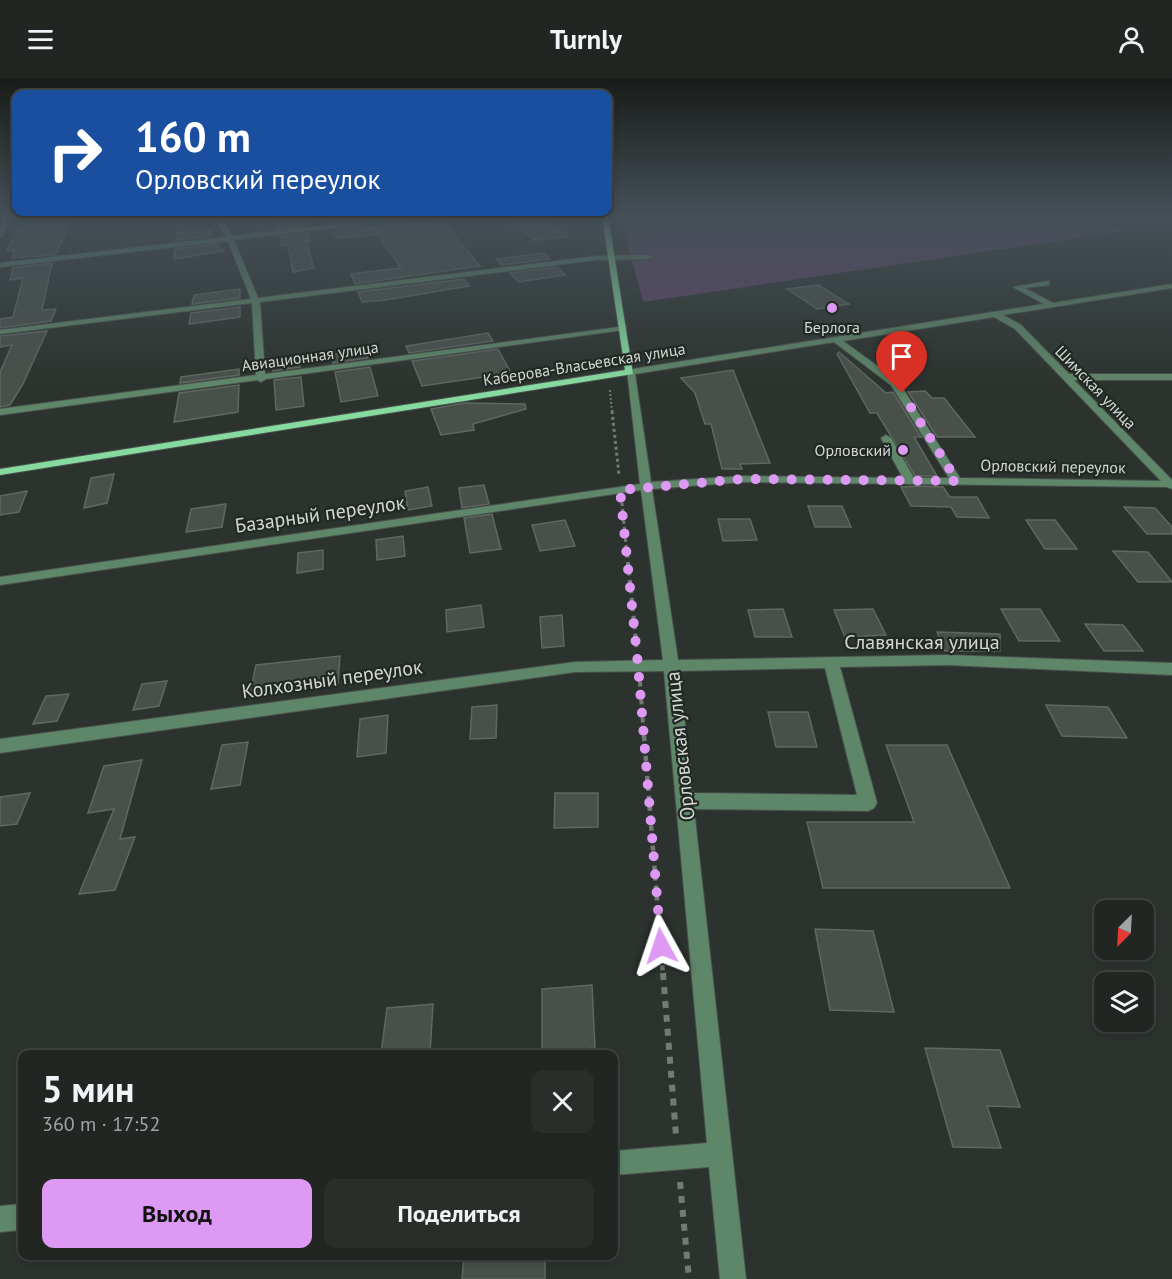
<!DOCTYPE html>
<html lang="ru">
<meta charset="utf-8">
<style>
body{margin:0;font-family:"PT Sans",sans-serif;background:#292e2a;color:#f1f3f6;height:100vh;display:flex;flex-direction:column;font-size:22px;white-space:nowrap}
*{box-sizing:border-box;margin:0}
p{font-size:20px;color:#a2a5a5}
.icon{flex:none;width:33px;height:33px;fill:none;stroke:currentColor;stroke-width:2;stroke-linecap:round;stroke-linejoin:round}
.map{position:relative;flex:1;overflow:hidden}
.drawer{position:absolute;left:18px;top:972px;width:600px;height:210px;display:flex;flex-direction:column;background:#212622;border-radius:12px;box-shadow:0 3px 9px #0003,0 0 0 2px #3e4340}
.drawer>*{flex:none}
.banner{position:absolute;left:12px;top:12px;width:600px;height:126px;border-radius:12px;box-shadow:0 3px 9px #0003,0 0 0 2px #3e4340;background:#1a4fa0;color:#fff;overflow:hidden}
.needle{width:39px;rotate:204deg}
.tools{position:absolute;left:1094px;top:822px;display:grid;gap:12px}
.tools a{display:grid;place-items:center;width:60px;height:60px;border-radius:12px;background:#212622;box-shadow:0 3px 9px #0003,0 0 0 2px #3e4340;font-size:30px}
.pin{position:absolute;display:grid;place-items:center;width:51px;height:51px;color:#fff;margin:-62px -26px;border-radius:50% 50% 50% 0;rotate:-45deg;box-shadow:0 0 6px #0007}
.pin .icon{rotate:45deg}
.me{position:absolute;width:66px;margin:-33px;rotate:355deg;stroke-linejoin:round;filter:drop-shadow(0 0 4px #0008)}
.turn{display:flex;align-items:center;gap:21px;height:126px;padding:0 24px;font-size:27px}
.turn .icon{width:78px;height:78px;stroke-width:2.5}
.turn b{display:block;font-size:42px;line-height:51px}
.round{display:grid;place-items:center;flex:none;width:63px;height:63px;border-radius:12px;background:#292e2a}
.summary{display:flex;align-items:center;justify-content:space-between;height:102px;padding:0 24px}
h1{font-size:36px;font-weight:700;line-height:45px}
.primary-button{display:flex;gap:12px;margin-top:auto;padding:12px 24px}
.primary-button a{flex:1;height:69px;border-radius:12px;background:#dd99f3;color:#111;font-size:24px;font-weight:700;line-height:69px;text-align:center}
.primary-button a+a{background:#292e2a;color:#f1f3f6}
header{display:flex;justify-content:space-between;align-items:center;height:78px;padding:0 24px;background:#212622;font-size:27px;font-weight:700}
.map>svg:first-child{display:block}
.green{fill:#60446a}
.building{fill:#48504a;stroke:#5f6761;stroke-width:1.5}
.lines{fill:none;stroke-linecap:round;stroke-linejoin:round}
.minor-casing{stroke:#4a514c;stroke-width:2}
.major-casing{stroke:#4a514c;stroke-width:2}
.path-far5{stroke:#737a75;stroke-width:1.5;stroke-dasharray:2 2;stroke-linecap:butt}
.path-far4{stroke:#737a75;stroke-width:2;stroke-dasharray:2 2;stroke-linecap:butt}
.path-far3{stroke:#737a75;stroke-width:3;stroke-dasharray:3 3;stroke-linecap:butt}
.path-far2{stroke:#737a75;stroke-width:4;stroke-dasharray:4.5 4.5;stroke-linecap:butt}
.path-far1{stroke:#737a75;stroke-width:4.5;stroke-dasharray:5 5;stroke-linecap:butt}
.path{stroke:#737a75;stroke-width:6;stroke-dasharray:7 7;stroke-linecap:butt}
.minor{fill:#5e8669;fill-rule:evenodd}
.major{fill:#86da9f;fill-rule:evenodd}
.route{stroke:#dd99f3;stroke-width:10;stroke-dasharray:0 18}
.poi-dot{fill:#dd99f3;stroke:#222924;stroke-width:2}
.labels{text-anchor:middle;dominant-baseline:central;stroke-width:4.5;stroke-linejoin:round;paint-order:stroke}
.far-poi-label{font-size:16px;fill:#d3d8d4;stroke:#222924}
.far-street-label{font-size:16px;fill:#d3d8d4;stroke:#222924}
.street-label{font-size:20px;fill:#d3d8d4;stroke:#222924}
</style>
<header><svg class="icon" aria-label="menu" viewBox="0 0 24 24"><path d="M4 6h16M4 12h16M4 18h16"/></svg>Turnly<svg class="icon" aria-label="person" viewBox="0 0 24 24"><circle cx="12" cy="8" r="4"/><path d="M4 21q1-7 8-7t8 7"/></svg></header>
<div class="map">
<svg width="1172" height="1201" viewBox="0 0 1172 1201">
<rect width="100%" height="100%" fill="#2c332e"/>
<polygon class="green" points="620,138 1081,138 1125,153 643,224"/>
<g class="building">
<polygon points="26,138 73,138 57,174 54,177 12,180 14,172 6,173"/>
<polygon points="283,138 299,138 300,142 305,141 306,147 277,151 275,144 284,143"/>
<polygon points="328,138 372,138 373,140 331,145"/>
<polygon points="542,139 569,159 534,162 513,142"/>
<polygon points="442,143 480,188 355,206 351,196 401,190 378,156 342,160 337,160 334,152"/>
<polygon points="209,152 213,158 176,162 177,155"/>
<polygon points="308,155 310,163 306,163 314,190 293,194 288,167 282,168 280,159"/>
<polygon points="218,166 223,173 174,181 175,171"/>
<polygon points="544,175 550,181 502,187 496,181"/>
<polygon points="52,185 42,232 56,231 51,243 0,250 0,241 13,239 23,200 10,202 13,190"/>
<polygon points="557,189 565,197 519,204 510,195"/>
<polygon points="464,201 469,208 386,222 362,224 358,214"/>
<polygon points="818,207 849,226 817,231 787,211"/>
<polygon points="240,211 240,220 192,226 194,217"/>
<polygon points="240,229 240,239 189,246 191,235"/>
<polygon points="47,253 23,306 10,327 0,329 0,294 12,267 0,269 0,258"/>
<polygon points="488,255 493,263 409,275 406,268"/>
<polygon points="498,271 511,295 422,308 412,283"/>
<polygon points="365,272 368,280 333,285 331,277"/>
<polygon points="839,274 886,315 893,314 921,359 914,359 937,398 915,398 877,335 870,335 837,276"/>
<polygon points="299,281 300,289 273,293 273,284"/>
<polygon points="370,289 378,318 341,324 335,294"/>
<polygon points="239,291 239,297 180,305 181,299"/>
<polygon points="733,292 770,385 740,386 742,391 722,391 711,346 705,346 695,315 681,300"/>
<polygon points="301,299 304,328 276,332 274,302"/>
<polygon points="239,307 238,334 174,344 179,315"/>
<polygon points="925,313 932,320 944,320 975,359 937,359 908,314"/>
<polygon points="464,325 525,326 526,331 473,346 474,352 441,357 431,331"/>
<polygon points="114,396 107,425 84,430 91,400"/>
<polygon points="484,407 489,426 462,430 459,410"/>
<polygon points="918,408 943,409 950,419 977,419 989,440 957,439 951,429 911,428 901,409"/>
<polygon points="428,409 432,428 408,432 405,413"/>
<polygon points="27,413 19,434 0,437 0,418"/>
<polygon points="226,426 222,449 186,454 191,431"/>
<polygon points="808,428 842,428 851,449 815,449"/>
<polygon points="1124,429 1155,430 1172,449 1172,456 1147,456"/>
<polygon points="492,436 501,471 470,475 464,440"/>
<polygon points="718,441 750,441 757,462 723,463"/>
<polygon points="565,442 575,468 540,473 532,447"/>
<polygon points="1026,442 1055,442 1077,471 1045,471"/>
<polygon points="403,458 405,478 377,482 376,462"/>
<polygon points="323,472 323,491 297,495 298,475"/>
<polygon points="1113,473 1148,474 1172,504 1138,504"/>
<polygon points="481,527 484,549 447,554 446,532"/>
<polygon points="783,531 792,559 755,559 748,532"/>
<polygon points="873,531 886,557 845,559 834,532"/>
<polygon points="1001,531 1040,531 1060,563 1019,563"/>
<polygon points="562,537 564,568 542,570 540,539"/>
<polygon points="1085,546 1123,547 1143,573 1104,573"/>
<polygon points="937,554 1000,556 1000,573 945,573"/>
<polygon points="340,578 338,605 250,616 256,587"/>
<polygon points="167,603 159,628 133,632 142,606"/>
<polygon points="69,616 57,643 33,646 46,618"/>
<polygon points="497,627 496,660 470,661 472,629"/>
<polygon points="1046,627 1108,629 1127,660 1062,658"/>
<polygon points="768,634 808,634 817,669 776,669"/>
<polygon points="388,637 386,675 357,679 360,641"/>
<polygon points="248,664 240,707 211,711 222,667"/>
<polygon points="886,667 947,667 1010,810 823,810 807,744 914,744"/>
<polygon points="142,682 120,761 135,759 115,812 79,816 114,731 88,735 104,688"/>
<polygon points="30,715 17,746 0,748 0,719"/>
<polygon points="555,715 598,715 598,749 554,750"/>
<polygon points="815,851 873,853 894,934 830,932"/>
<polygon points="592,907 595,970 542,974 542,911"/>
<polygon points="433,926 430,976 381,976 387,930"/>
<polygon points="925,970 1000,972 1020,1029 987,1028 1001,1070 953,1069"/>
<polygon points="464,1178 545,1178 545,1201 462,1201"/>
</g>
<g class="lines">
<defs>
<g id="minor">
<polygon points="2,138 8,138 3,158 0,160"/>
<polygon points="214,138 220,138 232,158 411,138 430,138 234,162 258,220 596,178 649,177 652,179 649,181 596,182 260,224 265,296 626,248 626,252 623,252 266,301 261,304 257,302 0,337 0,331 256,297 252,225 0,256 0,252 251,221 228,163 0,189 0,185 226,159"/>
<path d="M1049 203V207L1025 210 1053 225 1172 206V210L1003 237 1021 247 1069 296H1172V302H1074L1172 402V411L1167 409 743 404 652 411 678 582 948 577 1172 585V597L948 587 840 589 877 725 874 730 868 733 694 731 746 1201H720L709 1089 614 1097V1073L707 1065 664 593 575 594 0 675V661L575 584 663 582 641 412 0 507V499L640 406 627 292 1044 226 1013 209ZM994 239 1015 251 1161 403 960 400 898 303 843 263ZM834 264 891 307 949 400H914L891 360 886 357 881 360 903 400 743 398 651 404 635 296ZM825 590 857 717 693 715 679 593Z"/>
<polygon points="22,1126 22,1152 0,1154 0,1128"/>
</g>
<polygon id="major" points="602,138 608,138 633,296 0,397 0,391 625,292"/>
</defs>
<use href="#minor" class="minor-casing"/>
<use href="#major" class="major-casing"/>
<polyline class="path-far5" points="623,158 688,151"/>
<polyline class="path-far4" points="610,312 612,334"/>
<g class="path-far3">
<polyline points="612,333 619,397"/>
<polyline points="622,425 627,477"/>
</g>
<g class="path-far2">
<polyline points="627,475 637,573"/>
<polyline points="640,604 644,660"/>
</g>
<polyline class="path-far1" points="644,658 663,897"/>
<g class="path">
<polyline points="663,895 676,1057"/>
<polyline points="680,1104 689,1201"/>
</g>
<use href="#minor" class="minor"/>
<use href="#major" class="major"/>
</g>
<linearGradient id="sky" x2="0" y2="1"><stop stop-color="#181c19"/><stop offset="0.45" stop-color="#455057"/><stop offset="1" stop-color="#455057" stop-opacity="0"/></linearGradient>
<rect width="1172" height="306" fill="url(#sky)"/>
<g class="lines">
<polyline class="route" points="661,868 638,587 620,412 743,401 957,403 902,315"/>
</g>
<g class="poi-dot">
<circle cx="832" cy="230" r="6"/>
<circle cx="903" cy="372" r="6"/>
</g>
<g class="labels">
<g class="far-poi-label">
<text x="832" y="249">Берлога</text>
<text x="891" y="372" text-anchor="end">Орловский</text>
</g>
<g class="far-street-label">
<text transform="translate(310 278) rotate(-8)">Авиационная улица</text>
<text transform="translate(584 286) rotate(-9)">Каберова-Власьевская улица</text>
<text transform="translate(1096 309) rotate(46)">Шимская улица</text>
<text transform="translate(1053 388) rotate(1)">Орловский переулок</text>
</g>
<g class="street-label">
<text transform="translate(320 436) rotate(-8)">Базарный переулок</text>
<text x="922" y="564">Славянская улица</text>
<text transform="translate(332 601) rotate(-8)">Колхозный переулок</text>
<text transform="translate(680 668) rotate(-96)">Орловская улица</text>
</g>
</g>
</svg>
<div class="tools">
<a><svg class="needle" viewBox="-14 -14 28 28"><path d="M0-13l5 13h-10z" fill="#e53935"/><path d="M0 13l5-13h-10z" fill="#a2a5a5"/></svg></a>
<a><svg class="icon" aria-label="layers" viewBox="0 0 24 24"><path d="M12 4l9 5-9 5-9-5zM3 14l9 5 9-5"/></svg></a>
</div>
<div class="pin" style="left:902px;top:315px;background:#d93025"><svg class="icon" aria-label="arrive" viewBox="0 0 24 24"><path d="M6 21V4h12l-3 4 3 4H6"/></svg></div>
<svg class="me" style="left:661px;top:868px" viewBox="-20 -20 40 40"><path d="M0-17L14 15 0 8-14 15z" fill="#dd99f3" stroke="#fff" stroke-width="4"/></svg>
<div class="banner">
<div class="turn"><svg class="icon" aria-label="right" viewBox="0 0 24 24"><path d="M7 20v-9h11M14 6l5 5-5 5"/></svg><div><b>160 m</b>Орловский переулок</div></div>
</div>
<section class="drawer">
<div class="summary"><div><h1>5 мин</h1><p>360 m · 17:52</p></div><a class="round"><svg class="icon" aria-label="close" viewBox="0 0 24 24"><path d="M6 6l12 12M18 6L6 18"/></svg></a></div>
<div class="primary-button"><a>Выход</a><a>Поделиться</a></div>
</section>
</div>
